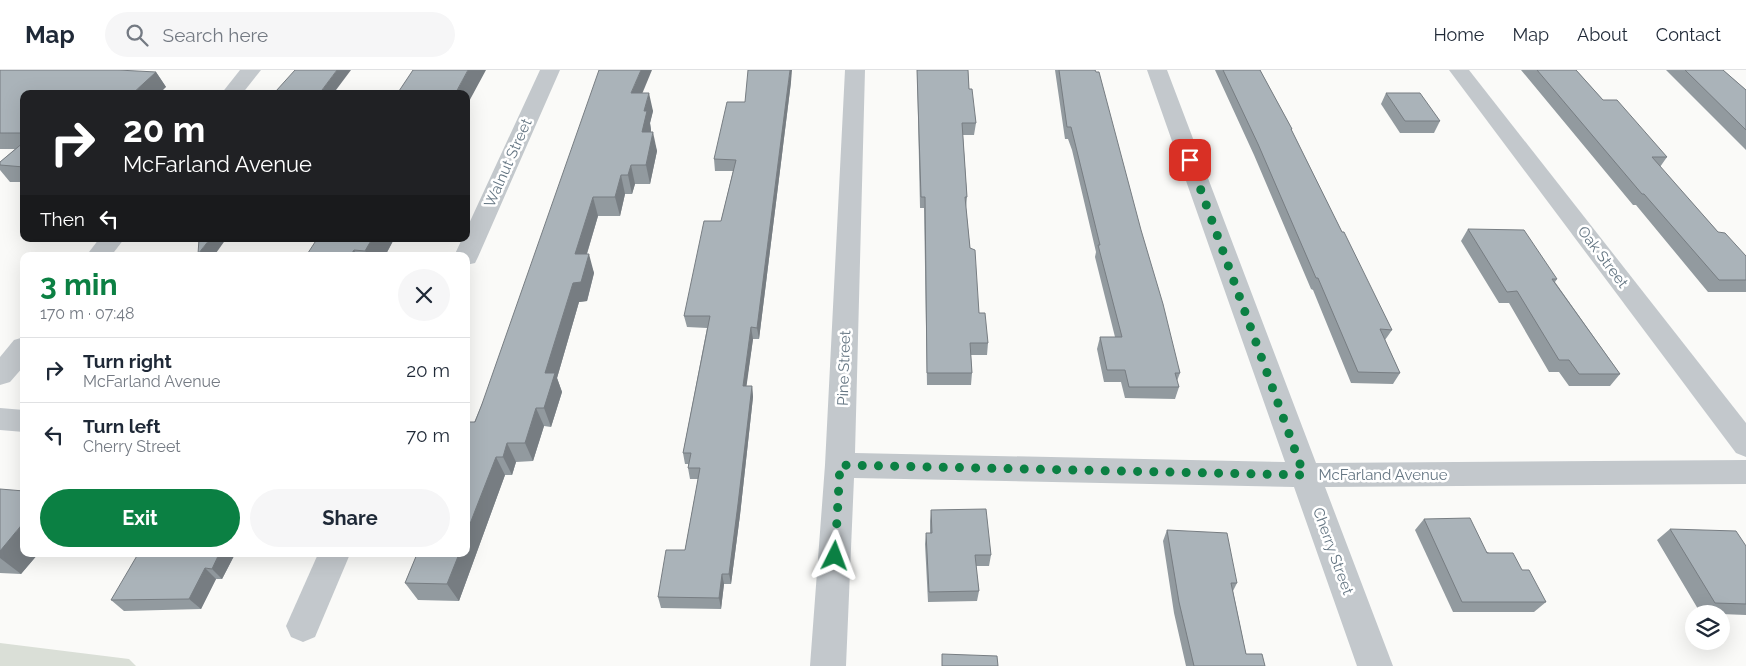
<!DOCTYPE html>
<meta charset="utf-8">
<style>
body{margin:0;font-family:Raleway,sans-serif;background:#f6f6f7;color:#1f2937;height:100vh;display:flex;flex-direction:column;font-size:19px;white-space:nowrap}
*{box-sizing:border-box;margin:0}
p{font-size:16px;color:#747a83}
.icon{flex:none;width:28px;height:28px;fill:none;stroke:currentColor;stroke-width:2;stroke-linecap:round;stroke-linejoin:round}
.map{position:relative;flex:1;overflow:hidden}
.drawer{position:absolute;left:20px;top:182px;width:450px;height:305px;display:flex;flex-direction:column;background:#fff;border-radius:10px;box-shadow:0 5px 20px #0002}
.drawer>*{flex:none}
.banner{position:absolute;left:20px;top:20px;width:450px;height:152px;border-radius:10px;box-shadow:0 5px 20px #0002;background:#202124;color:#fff;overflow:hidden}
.tools{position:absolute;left:1685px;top:535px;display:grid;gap:10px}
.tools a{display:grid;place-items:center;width:45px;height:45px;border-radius:50%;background:#fff;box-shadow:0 5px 20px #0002;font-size:25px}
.pin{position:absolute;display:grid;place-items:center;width:42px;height:42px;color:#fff;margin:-21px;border-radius:10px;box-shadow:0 2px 8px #0006}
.me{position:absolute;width:55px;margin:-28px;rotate:3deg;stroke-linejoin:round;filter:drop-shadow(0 0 4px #0008)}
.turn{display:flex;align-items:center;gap:18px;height:105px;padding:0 20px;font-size:22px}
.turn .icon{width:65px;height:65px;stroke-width:2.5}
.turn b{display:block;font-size:35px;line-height:42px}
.then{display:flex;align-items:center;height:48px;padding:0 20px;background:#0003;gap:10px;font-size:19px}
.round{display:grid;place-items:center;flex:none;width:52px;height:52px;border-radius:26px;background:#f6f6f7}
.overview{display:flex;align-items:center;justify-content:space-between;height:85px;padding:0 20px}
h1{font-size:30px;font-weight:700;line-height:38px;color:#0b8043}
.cta{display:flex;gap:10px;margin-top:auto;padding:10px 20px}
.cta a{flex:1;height:58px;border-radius:30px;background:#0b8043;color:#fff;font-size:20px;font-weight:700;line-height:58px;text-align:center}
.cta a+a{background:#f6f6f7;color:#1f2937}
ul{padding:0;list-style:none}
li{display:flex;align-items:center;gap:15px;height:65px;padding:0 20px;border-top:1px solid #e0e1e3}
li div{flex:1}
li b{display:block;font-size:19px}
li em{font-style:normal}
header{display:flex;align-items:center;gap:30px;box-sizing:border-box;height:70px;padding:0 25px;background:#fff;border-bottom:1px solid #e0e1e3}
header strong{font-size:24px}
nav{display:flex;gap:28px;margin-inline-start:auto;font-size:18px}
.search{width:350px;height:45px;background:#f6f6f7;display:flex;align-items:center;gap:12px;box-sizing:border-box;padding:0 18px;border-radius:28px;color:#747a83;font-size:19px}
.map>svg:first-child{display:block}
.green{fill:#dadfd7}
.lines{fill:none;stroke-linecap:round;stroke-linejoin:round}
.minor{fill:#c3c8cc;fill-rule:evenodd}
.wall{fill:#929a9f}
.shaded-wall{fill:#777d82}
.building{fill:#aab3b9;stroke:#777d82}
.route{stroke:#0b8043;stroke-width:9;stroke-dasharray:0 16.2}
.labels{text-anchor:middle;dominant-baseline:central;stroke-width:5;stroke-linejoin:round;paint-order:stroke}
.street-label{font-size:15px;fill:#657683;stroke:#fff}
</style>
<header>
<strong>Map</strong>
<div class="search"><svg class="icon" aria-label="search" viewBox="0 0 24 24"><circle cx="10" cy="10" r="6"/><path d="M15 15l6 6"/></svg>Search here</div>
<nav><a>Home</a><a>Map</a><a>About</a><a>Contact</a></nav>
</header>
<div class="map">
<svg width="1746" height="596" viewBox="0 0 1746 596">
<rect width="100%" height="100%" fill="#fafaf8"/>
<polygon class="green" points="0,573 129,589 136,596 0,596"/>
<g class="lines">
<g class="minor">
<polygon points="240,0 261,0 242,24 221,24"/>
<polygon points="540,0 560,0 478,187 475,193 466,195 466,186 454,186 462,169 466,169 466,160"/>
<polygon points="845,0 865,0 855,383 1285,392 1147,0 1167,0 1316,393 1746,390 1746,414 1325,417 1393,596 1357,596 1294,417 854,408 846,596 810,596 825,395"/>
<polygon points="1449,0 1469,0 1746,353 1746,387 1736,383"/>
<polygon points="99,169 124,169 111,186 86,186"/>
<polygon points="24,267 24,296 10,312 0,315 0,287 14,270"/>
<polygon points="0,338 24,340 24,362 0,360"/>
<polygon points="318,484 350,484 315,567 303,572 291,567 286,556"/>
</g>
</g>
<g class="wall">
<polygon points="0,0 156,2 166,17 24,24 24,112 10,112 0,100 0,92 15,79 0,79"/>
<polygon points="917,0 968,0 969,19 976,53 974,65 963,65 967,127 966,138 970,178 979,243 988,273 987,285 971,285 972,303 971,315 927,315 924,138 920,138"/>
<polygon points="1055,0 1095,0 1180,303 1177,311 1179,317 1175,329 1125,328 1121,312 1104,312 1097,279 1100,267 1115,267 1095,187 1096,182 1072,80 1068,69 1065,69"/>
<polygon points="1215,0 1260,0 1292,59 1292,61 1342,162 1392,260 1385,270 1400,303 1393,314 1351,313 1313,220 1311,219 1254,85"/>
<polygon points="1521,0 1576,0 1603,30 1667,87 1660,97 1718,162 1746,186 1746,222 1708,222 1636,135 1633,135"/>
<polygon points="1666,0 1723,0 1746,20 1746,80"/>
<polygon points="791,12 759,269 753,269 746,316 752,316 753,327 740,445 731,514 724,514 721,539 661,538 658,527 685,480 698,409 690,409 688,398 688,394 685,394 683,383 707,258 687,257 684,246 721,151 733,101 715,101 714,89 745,32"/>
<polygon points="643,23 653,41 650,53 651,60 651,62 657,81 650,114 635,114 632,124 625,124 620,146 598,146 587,184 594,203 587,231 579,232 557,308 562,322 551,357 544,356 533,391 516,392 512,405 505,405 459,531 418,530 405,513 482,334"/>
<polygon points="1386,23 1440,51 1434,63 1400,63 1381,34"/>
<polygon points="1468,159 1557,209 1555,212 1620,304 1610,316 1569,316 1559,302 1549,302 1509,233 1499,233 1461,171"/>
<polygon points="394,169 385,186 306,186"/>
<polygon points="0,419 24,484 38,484 21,504 0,503"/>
<polygon points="931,440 991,485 989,496 976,496 979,521 977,531 928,532 925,474 926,463 930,463 930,451"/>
<polygon points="1424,449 1522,500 1546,532 1534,542 1453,542 1415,460"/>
<polygon points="1670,459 1746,476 1746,545 1721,544 1701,544 1657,470"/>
<polygon points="1167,460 1237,513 1233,521 1246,584 1265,596 1186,596 1174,543 1163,471"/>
<polygon points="235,484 222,509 216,509 201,539 124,541 111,530"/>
</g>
<g class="shaded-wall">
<polygon points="337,0 351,0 333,24 319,24"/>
<polygon points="468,0 486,0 466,37 466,24 455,24"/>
<polygon points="641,0 652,0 635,41 631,23"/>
<polygon points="790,0 792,0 791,12 759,269 757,258"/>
<polygon points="156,2 166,17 159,24 132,24"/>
<polygon points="649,23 653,41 650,53 651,60 646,81 642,62 644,41"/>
<polygon points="653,62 657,81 650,114 646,95"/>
<polygon points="631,95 635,114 632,124 628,105"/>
<polygon points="621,105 625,124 620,146 615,127"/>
<polygon points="593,127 598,146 581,203 575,184"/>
<polygon points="210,169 226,169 214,186 200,186 198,184"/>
<polygon points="372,169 394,169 385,186 368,186 365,181"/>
<polygon points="354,180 357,186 350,186"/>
<polygon points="589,184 594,203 587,231 579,232 557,308 562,322 551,357 544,338 545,303 573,213"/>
<polygon points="751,257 753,269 745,327 743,316"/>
<polygon points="752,316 753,327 740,445 731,514 729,504"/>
<polygon points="536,338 544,356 533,391 525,373"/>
<polygon points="507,373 516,392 512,405 503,387"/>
<polygon points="496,387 505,405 459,531 447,514 459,484 466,484 466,464"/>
<polygon points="24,452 24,484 38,484 21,504 0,488 0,481"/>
<polygon points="219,484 235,484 222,509 212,499"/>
<polygon points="205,498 216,509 201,539 189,529"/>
<polygon points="722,504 724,514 721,539 719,528"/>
</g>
<g class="building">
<polygon points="0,0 118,0 156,2 132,24 24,24 24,63 0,63"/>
<polygon points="295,0 337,0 319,24 277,24 279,21 276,21"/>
<polygon points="413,0 468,0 455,24 397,24"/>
<polygon points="599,0 641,0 631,23 649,23 644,41 647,41 642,62 653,62 646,95 631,95 628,105 621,105 615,127 593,127 575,184 589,184 581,212 573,213 545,303 555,303 544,338 536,338 525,373 507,373 503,387 496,387 466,464 466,352 475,352 482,334"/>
<polygon points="748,0 790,0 757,258 751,257 743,316 752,316 738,434 729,504 722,504 719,528 658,527 666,480 685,480 700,398 688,398 691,383 683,383 710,246 684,246 704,151 721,151 736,90 714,89 727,32 745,32"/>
<polygon points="917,0 968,0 969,19 972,19 976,53 962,53 967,127 965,127 970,178 975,180 979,243 985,243 988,273 970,273 972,303 927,303 925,127 921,127"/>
<polygon points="1059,0 1095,0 1096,2 1099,2 1141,160 1163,234 1180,303 1175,303 1179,317 1129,317 1125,300 1107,300 1100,267 1122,267 1098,175 1100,175 1074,69 1071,57 1067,57"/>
<polygon points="1223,0 1260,0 1292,59 1291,59 1342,162 1344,162 1392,260 1380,259 1400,303 1358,302 1318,208 1316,208 1258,74"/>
<polygon points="1537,0 1576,0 1603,30 1617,30 1667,87 1652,87 1718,162 1725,163 1746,186 1746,210 1719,210 1644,124 1642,124"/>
<polygon points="1685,0 1723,0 1746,20 1746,60"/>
<polygon points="1386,23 1420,23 1440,51 1405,51"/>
<polygon points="24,72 24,97 0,95 0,92"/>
<polygon points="1468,159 1524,160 1557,209 1552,209 1620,304 1579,304 1569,290 1559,290 1517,221 1507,222"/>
<polygon points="199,169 210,169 198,184"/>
<polygon points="317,169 372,169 365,181 354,180 350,186 306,186"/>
<polygon points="0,419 24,421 24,452 0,481"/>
<polygon points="986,439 991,485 975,485 979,521 929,522 926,463 932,463 931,440"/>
<polygon points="1470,448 1487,483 1513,483 1522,500 1529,500 1546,532 1462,532 1424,449"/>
<polygon points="1670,459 1736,461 1746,476 1746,534 1715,533"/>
<polygon points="1167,460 1227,463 1237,513 1231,513 1246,584 1262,584 1265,596 1194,596 1179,532"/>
<polygon points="138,484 219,484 212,499 205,498 189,529 111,530"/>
<polygon points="417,484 459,484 447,514 405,513"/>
<polygon points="942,584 997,586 998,596 942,596"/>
</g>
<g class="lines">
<polyline class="route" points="835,486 840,395 1304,405 1190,90"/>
</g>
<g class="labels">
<g class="street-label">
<text transform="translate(508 93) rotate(-66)">Walnut Street</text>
<text transform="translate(1603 187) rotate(53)">Oak Street</text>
<text transform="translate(844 298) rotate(-88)">Pine Street</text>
<text x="1383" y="405">McFarland Avenue</text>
<text transform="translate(1333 481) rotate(70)">Cherry Street</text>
</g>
</g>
</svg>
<div class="tools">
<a><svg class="icon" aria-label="layers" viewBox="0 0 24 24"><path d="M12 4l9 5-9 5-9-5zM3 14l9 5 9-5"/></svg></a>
</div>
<div class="pin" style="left:1190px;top:90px;background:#d93025"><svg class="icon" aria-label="arrive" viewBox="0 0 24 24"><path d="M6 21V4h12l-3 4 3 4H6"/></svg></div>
<svg class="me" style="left:835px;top:486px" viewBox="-20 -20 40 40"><path d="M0-17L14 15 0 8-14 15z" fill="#0b8043" stroke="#fff" stroke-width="4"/></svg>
<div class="banner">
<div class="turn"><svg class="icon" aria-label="right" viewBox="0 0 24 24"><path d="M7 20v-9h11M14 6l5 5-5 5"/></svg><div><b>20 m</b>McFarland Avenue</div></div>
<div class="then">Then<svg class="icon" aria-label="left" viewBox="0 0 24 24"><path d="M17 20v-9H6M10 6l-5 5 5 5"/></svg></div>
</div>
<section class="drawer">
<div class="overview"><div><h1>3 min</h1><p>170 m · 07:48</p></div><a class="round"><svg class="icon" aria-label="close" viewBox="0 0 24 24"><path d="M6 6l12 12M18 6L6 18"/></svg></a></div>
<ul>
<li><svg class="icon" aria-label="right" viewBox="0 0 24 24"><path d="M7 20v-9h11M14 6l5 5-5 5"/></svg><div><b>Turn right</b><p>McFarland Avenue</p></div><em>20 m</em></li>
<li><svg class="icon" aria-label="left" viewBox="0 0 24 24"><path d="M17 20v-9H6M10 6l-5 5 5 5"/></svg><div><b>Turn left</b><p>Cherry Street</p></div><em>70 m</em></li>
</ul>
<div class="cta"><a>Exit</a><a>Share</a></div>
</section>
</div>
